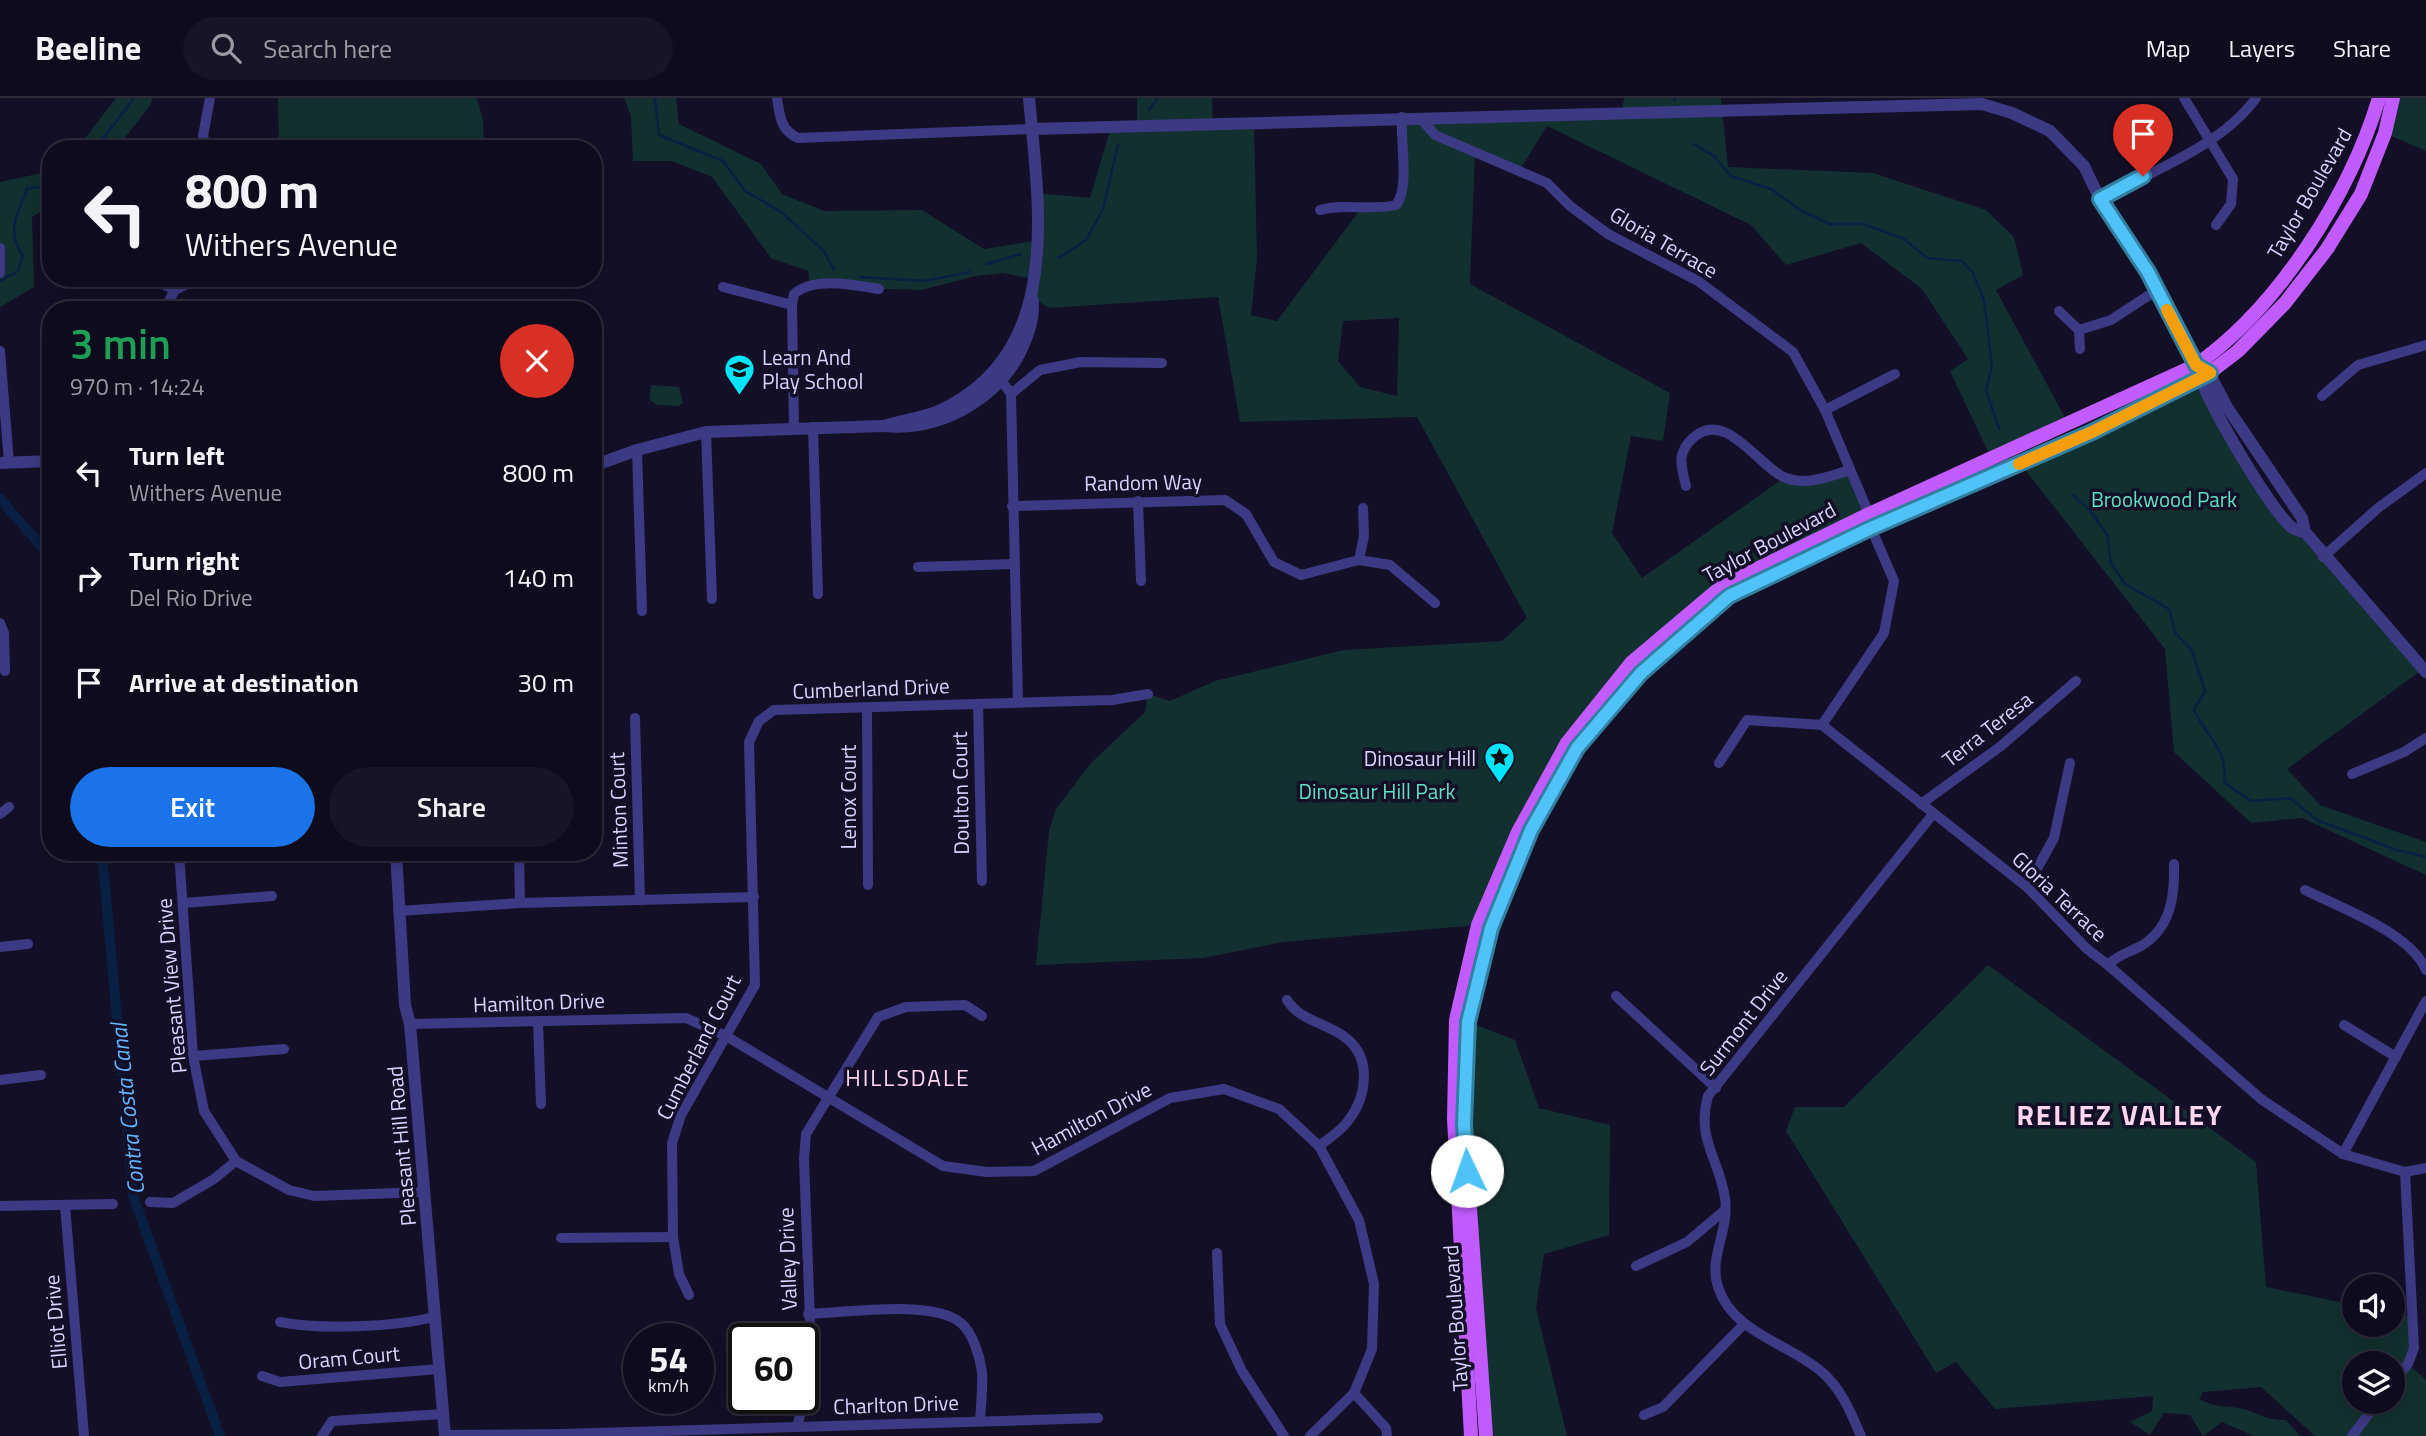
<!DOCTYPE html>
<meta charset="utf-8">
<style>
body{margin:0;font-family:"Titillium Web",sans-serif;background:#171425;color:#f1f3f6;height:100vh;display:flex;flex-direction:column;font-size:26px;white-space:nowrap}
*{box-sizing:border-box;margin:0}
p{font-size:23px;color:#9b9ba3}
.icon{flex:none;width:38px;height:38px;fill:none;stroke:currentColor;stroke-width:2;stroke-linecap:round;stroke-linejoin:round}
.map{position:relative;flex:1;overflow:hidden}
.drawer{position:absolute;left:42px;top:203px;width:560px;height:560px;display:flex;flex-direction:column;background:#0e0b1c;border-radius:28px;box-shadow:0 4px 18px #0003,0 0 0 2px #2e2b3b}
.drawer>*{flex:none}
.guide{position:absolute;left:42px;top:42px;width:560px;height:147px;border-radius:28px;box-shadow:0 4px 18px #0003,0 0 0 2px #2e2b3b;background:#0e0b1c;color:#f1f3f6;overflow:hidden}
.controls{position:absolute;left:2342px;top:1176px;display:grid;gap:14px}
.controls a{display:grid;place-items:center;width:63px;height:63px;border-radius:50%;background:#0e0b1c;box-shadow:0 4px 18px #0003,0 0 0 2px #2e2b3b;font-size:35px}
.speed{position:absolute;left:623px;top:1225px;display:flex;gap:14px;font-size:35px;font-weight:700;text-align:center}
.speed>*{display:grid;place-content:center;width:91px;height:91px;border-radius:50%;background:#0e0b1c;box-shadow:0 4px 18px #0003,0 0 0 2px #2e2b3b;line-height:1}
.speed small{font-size:18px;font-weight:400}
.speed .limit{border:4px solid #111;border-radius:10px;background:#fff;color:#111}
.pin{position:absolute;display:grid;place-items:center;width:60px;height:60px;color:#fff;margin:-72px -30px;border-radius:50% 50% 50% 0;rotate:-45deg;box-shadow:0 0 7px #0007}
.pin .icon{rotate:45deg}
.me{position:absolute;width:77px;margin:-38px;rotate:357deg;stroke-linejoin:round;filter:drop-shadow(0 0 5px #0008)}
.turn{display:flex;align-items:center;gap:24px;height:147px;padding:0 28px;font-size:32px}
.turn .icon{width:91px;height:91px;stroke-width:2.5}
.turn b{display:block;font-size:49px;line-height:60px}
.round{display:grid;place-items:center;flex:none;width:74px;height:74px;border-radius:37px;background:#171425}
.head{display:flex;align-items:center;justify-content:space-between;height:119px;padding:0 28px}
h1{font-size:42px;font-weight:600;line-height:52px;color:#1e9e55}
.primary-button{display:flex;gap:14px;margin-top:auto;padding:14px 28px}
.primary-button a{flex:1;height:80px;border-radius:42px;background:#1a73e8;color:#fff;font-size:28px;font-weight:600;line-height:80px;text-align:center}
.primary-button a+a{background:#171425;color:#f1f3f6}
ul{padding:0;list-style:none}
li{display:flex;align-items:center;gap:21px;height:105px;padding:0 28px}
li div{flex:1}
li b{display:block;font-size:26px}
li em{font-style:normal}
header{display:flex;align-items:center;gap:42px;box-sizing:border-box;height:98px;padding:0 35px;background:#0e0b1c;border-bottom:2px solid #2e2b3b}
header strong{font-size:33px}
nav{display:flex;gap:38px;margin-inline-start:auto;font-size:24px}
.search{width:490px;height:63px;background:#171425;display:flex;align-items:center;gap:18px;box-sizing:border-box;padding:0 24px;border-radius:38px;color:#9b9ba3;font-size:26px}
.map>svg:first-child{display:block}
.green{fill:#12302f;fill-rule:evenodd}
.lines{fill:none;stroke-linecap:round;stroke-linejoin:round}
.stream{stroke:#0a1f44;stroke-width:2.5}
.canal{stroke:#0a1f44;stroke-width:10}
.minor{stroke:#3d3a85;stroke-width:10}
.tertiary{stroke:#3d3a85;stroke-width:12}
.primary{stroke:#c25bff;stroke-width:14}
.route-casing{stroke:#337fa1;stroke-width:18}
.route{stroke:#4fc3f7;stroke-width:12}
.slow{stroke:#f59e0b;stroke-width:12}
.labels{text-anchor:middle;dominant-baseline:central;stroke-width:7;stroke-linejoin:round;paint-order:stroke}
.street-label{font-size:21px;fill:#d9d4ff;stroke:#130f26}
.poi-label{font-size:21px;fill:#d9d4ff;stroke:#130f26;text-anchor:start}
.park-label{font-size:21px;fill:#5fe0c0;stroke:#130f26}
.neighbourhood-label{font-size:23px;letter-spacing:2px;fill:#ffd6f0;stroke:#130f26}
.water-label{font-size:23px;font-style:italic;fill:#62b6ff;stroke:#130f26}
.district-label{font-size:28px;font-weight:bold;letter-spacing:2px;fill:#ffd6f0;stroke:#130f26}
</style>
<header>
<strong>Beeline</strong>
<div class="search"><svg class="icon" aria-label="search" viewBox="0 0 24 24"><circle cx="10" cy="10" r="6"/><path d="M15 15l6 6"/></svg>Search here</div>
<nav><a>Map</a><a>Layers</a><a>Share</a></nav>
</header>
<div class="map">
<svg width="2426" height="1338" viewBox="0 0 2426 1338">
<rect width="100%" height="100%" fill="#130f26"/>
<g class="green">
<polygon points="116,0 153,0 149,9 116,51 77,51"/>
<polygon points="278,0 477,0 483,22 484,51 279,51"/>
<path d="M624 0H676L679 26 761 66 782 96 824 113 922 112 984 151 1040 142 1036 95 1090 100 1111 29 1137 27V0H1212L1213 25 1254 24 1257 160 1251 217 1277 223 1362 109 1383 110 1401 101 1402 19 1622 14 1624 0H1721L1728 69 1873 75 1986 112 2014 139 2023 177 1996 192 2069 327 1992 362 1950 273 1968 261 1922 191 1861 145 1786 167 1751 127 1547 28 1519 73 1475 54 1470 186 1670 295 1663 343 1631 338 1612 435 1642 480 1784 380 1801 383 1850 372 1869 416 1632 564 1478 827 1283 844 1203 860 1036 867 1049 733 1056 711 1091 665 1145 614 1148 596 1170 603 1215 583 1344 552 1502 543 1527 520 1417 319 1240 324 1218 199 1049 210 1032 199 1034 181 1003 175 976 178 921 192 810 189 808 173 771 160 712 79 672 63H633L631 18ZM1399 220 1397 298 1360 289 1338 263 1343 223Z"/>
<polygon points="2393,0 2426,0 2426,53 2385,35"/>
<polygon points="51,73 51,108 32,119 34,189 0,209 0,84"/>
<polygon points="2200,282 2268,398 2305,434 2423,571 2287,671 2320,707 2426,744 2426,777 2302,720 2251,725 2174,654 2165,551 2020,365"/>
<polygon points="651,287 679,289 683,305 679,308 657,307 649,301"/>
<path d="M1988 867 2256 1064 2266 1189 2354 1207V1227H2392V1215L2415 1219 2408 1266 2426 1282V1338H2315L2261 1289 2203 1294 2199 1301C2214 1310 2227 1307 2243 1311 2259 1315 2268 1323 2286 1322L2300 1338H2254L2222 1324 2203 1338 2190 1317 2164 1315 2150 1337 2130 1324 2152 1313 2153 1298 1995 1311 1956 1264 1936 1275 1786 1033 1795 1009H1844ZM2354 1265H2392V1304H2354Z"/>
<polygon points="1468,924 1515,942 1539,1010 1610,1027 1609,1137 1544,1156 1536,1210 1567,1338 1486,1338 1475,1225"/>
</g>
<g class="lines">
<g class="stream">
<polyline points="655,0 659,37 723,63 745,93 780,113 824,153 834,172"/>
<polyline points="1674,0 1675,2"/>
<polyline points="1149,12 1158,0"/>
<polyline points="1694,46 1714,58 1731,78 1771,91 1800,112 1830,126 1864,126 1904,141 1927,160 1962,163 1973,175 1984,202 1992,268 1986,292 1999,331"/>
<polyline points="95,51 134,0"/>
<polyline points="1059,160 1086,142 1103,111 1118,47"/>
<polyline points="987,166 1021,156"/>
<polyline points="860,179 925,183 970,174"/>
<path d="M0 183 18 173 23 158C6 133 17 117 27 91L51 87"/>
<path d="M2073 397 2090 412 2107 437 2111 465 2125 486 2169 511 2175 534 2192 553 2205 593 2194 612C2207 640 2228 650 2224 684L2251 703 2290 700 2317 722 2397 752 2426 759"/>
</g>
<g class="canal">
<polyline points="0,401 51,459"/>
<polyline points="102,754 133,1098 220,1338"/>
</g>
<g class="minor">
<path d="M777 0C780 18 780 32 798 40L1032 31"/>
<polyline points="2184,0 2233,81 2231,106 2216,127"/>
<polyline points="1421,21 1435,37 1547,85 1570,108 1608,136 1698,183 1793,254 1825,312 1869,416"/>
<polyline points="207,51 203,38 210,0"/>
<path d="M2100 101C2150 74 2223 47 2256 0"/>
<path d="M1320 112C1345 105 1370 113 1396 107 1410 90 1400 42 1402 19"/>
<polyline points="0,150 0,175"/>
<polyline points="102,180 118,185 156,183 175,192"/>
<path d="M723 189 792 207 794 196C814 178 855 187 879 191"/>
<polyline points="792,207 794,330"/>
<polyline points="164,212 175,192 199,180"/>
<polyline points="2059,213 2079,232 2080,251"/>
<polyline points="2079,232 2111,222 2157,192"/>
<polyline points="0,253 9,365"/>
<polyline points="997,276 1011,296 1018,604"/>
<polyline points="1011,296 1040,272 1081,264 1162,265"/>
<polyline points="2322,298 2358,267 2426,247"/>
<polyline points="1825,312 1895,276"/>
<polyline points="813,329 818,496"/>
<polyline points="706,334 712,501"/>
<polyline points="637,352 642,513"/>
<path d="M1686 388C1681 367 1676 355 1694 339 1727 311 1759 370 1786 380 1807 388 1830 378 1850 372"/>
<polyline points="1138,403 1141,483"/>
<polyline points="1012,408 1225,402 1246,416 1274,464 1301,477 1359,462 1390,467 1435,505"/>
<polyline points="2323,459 2378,410 2426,375"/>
<polyline points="1359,462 1364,438 1363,410"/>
<polyline points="918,469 1014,466"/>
<polyline points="0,525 4,535 5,573"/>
<polyline points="978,606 982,783"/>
<polyline points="867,610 868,787"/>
<polyline points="635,620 640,802"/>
<polyline points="1822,627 2027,789 2087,851 2108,867 2261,1001 2343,1056 2405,1074 2426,1070"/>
<polyline points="1822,627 1884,535 1894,483 1871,430"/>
<polyline points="1719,665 1747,622 1822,627"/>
<polyline points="2352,676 2404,654 2426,640"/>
<polyline points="1921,706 2001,648 2076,583"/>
<polyline points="0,716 9,709"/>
<polyline points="179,754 193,958 204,1013 236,1063 289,1092 314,1098 425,1094"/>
<polyline points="519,754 520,805"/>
<polyline points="2027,789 2054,740 2070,665"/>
<path d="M2305 792C2341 810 2411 835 2426 872"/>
<polyline points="184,805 272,798"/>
<polyline points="398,813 520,805 754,799"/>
<polyline points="0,849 28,846"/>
<path d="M2108 867C2117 857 2130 854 2141 848 2171 830 2175 798 2174 766"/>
<polyline points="1616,898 1716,990"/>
<path d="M1287 902C1301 924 1326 924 1346 940 1372 960 1367 999 1348 1023 1341 1033 1328 1041 1319 1048"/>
<polyline points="538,924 541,1006"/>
<polyline points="410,926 686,920 726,938 943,1068 987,1074 1034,1073 1170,1000 1224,991 1279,1011 1319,1048 1359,1122 1374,1186 1372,1251 1354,1295 1310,1338"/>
<polyline points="2344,927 2396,959"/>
<polyline points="193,958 284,951"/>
<polyline points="0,982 41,977"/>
<polyline points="2343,1056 2426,903"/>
<polyline points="150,1104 173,1105 214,1081 236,1063"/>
<polyline points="65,1107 84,1338"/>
<polyline points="0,1108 113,1106"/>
<polyline points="561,1140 673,1139"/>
<polyline points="1217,1155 1220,1226 1242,1273 1284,1338"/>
<polyline points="1636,1168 1687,1144 1725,1112"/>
<polyline points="689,1197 679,1176 673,1139 672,1045 681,1017 755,887 749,644 759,623 774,612 1112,602 1148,596"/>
<path d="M808 1216C846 1215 933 1201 961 1225 973 1235 980 1259 982 1274 983 1290 981 1307 980 1323"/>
<path d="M280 1224C321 1232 394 1229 434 1219"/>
<polyline points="262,1278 280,1284 439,1271"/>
<polyline points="2392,1285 2408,1266 2414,1250 2405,1074"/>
<polyline points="1354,1295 1386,1330 1387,1338"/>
<polyline points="1644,1317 1663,1309 1744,1226"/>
<polyline points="797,1328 812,1277 804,1061 806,1036 878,919 906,909 965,907 982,918"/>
<polyline points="445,1337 562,1336 1098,1320"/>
<polyline points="322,1338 332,1323 444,1316"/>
<path d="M1861 1338C1851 1315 1842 1292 1823 1275 1790 1245 1733 1236 1718 1189 1708 1160 1730 1131 1725 1100 1719 1060 1696 1042 1708 998L1933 716"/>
<polyline points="2352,1338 2378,1304"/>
</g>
<g class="tertiary">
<path d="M1029 0C1039 111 1064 253 941 312 924 320 903 322 884 328 944 334 1005 297 1026 241 1031 228 1035 212 1032 199"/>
<polyline points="1032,31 1982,6 2012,15 2050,33 2084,68 2100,101 2148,174 2196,267"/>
<polyline points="0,365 51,363"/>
<polyline points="593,368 637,352 706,334 884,328"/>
<path d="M2305 434C2300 433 2294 432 2290 428 2266 404 2204 300 2196 267L2209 275 2227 309 2302 420 2305 434 2426 574"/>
<polyline points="396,754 405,907 410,926 445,1338"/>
</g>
<g class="primary">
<path d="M1471 1338 1454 1021 1456 922 1478 827 1518 734 1567 645 1632 564 1722 488 1869 416 2196 267C2279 209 2350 96 2379 0"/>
<polyline points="1486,1338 1464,1025 1468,924 1491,830 1531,732 1577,650 1641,575 1729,498 1871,430 2092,334 2200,282 2238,253 2285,205 2327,151 2361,96 2385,35 2393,0"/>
</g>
</g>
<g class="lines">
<defs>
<polyline id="route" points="1467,1073 1464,1026 1468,924 1491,830 1531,732 1577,650 1641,575 1729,498 1871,430 2092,334 2210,275 2196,267 2148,174 2100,101 2143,78"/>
</defs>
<use href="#route" class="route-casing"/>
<use href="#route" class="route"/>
<polyline class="slow" points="2019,366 2092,334 2210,275 2196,267 2167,212"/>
</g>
<defs>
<symbol id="school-pin" viewBox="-11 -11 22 30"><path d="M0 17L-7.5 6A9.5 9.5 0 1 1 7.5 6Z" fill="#00e5ff" stroke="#130f26"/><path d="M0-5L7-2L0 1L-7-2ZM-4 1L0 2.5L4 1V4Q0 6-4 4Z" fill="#111"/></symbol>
<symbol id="sight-pin" viewBox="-11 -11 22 30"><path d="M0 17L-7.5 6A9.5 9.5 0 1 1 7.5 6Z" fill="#00e5ff" stroke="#130f26"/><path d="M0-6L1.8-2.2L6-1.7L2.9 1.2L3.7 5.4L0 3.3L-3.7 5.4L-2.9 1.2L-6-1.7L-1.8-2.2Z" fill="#111"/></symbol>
</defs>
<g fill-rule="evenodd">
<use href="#school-pin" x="722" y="254" width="35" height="47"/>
<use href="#sight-pin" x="1482" y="642" width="35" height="47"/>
</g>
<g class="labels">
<g class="street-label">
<text transform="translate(2309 95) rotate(-60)">Taylor Boulevard</text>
<text transform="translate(1664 144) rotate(30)">Gloria Terrace</text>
<text transform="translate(1143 384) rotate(-1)">Random Way</text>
<text transform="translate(1769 444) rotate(-28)">Taylor Boulevard</text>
<text transform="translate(871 590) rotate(-2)">Cumberland Drive</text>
<text transform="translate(1987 631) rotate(-38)">Terra Teresa</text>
<text transform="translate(960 695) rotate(-91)">Doulton Court</text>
<text transform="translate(848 699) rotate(-90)">Lenox Court</text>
<text transform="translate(618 712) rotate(-92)">Minton Court</text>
<text transform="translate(2060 798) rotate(43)">Gloria Terrace</text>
<text transform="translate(171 888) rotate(-95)">Pleasant View Drive</text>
<text transform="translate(539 904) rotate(-2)">Hamilton Drive</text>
<text transform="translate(1743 924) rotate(-52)">Surmont Drive</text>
<text transform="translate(698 949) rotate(-63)">Cumberland Court</text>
<text transform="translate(1091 1020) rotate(-28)">Hamilton Drive</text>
<text transform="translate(401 1048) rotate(-95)">Pleasant Hill Road</text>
<text transform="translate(787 1161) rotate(-92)">Valley Drive</text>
<text transform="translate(1455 1220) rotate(-94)">Taylor Boulevard</text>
<text transform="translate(55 1224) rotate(-95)">Elliot Drive</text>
<text transform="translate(349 1259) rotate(-5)">Oram Court</text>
<text transform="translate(896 1306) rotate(-2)">Charlton Drive</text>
</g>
<g class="poi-label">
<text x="762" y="259">Learn And<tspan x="762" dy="24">Play School</tspan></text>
<text x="1476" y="660" text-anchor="end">Dinosaur Hill</text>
</g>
<g class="park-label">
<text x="2164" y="401">Brookwood Park</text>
<text x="1377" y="693">Dinosaur Hill Park</text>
</g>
<g class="neighbourhood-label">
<text x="908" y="979">HILLSDALE</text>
</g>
<g class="water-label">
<text transform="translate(127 1011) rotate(-96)">Contra Costa Canal</text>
</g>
<g class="district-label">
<text x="2120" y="1016">RELIEZ VALLEY</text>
</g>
</g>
</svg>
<div class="controls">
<a><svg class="icon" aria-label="sound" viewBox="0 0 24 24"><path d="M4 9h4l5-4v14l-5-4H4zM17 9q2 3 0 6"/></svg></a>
<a><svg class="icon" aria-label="layers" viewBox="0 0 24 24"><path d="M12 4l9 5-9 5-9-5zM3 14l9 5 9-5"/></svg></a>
</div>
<div class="speed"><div>54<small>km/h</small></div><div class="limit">60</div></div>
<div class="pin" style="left:2143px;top:78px;background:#d93025"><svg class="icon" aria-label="arrive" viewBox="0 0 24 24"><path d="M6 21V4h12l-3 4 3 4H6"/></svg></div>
<svg class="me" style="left:1467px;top:1073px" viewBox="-20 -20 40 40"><circle r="19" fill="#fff"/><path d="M0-13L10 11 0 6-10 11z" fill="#4fc3f7"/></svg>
<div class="guide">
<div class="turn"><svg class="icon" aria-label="left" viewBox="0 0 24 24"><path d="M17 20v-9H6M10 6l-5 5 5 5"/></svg><div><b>800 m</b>Withers Avenue</div></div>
</div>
<section class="drawer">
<div class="head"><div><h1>3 min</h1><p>970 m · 14:24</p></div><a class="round" style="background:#d93025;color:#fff"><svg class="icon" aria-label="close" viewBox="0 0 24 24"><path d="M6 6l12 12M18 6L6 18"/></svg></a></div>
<ul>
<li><svg class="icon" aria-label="left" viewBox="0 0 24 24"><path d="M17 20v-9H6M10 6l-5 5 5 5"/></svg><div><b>Turn left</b><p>Withers Avenue</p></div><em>800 m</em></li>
<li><svg class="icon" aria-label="right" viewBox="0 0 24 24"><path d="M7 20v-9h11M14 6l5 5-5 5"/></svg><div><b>Turn right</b><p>Del Rio Drive</p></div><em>140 m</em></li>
<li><svg class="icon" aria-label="arrive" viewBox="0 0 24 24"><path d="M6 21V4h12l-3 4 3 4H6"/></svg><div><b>Arrive at destination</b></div><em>30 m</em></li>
</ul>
<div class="primary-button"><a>Exit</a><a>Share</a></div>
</section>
</div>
